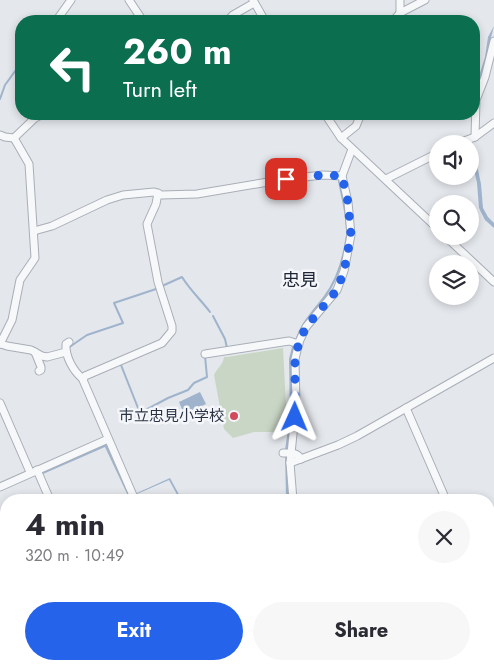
<!DOCTYPE html>
<meta charset="utf-8">
<style>
body{margin:0;font-family:Jost,"Noto Sans JP",sans-serif;background:#f7f7f7;color:#2b2b33;height:100vh;display:flex;flex-direction:column;font-size:19px;white-space:nowrap}
*{box-sizing:border-box;margin:0}
p{font-size:16px;color:#7c7c81}
.icon{flex:none;width:28px;height:28px;fill:none;stroke:currentColor;stroke-width:2;stroke-linecap:round;stroke-linejoin:round}
.map{position:relative;flex:1;overflow:hidden}
.panel{position:absolute;left:0px;top:494px;width:495px;height:176px;display:flex;flex-direction:column;background:#fff;border-radius:20px 20px 0 0;box-shadow:0 2px 8px #0003}
.panel>*{flex:none}
.banner{position:absolute;left:15px;top:15px;width:465px;height:105px;border-radius:20px;box-shadow:0 2px 8px #0003;background:#0b6e4f;color:#fff;overflow:hidden}
.tools{position:absolute;left:429px;top:135px;display:grid;gap:10px}
.tools a{display:grid;place-items:center;width:50px;height:50px;border-radius:50%;background:#fff;box-shadow:0 2px 8px #0003;font-size:25px}
.pin{position:absolute;display:grid;place-items:center;width:42px;height:42px;color:#fff;margin:-21px;border-radius:10px;box-shadow:0 2px 8px #0006}
.me{position:absolute;width:55px;margin:-28px;rotate:1deg;stroke-linejoin:round;filter:drop-shadow(0 0 4px #0008)}
.turn{display:flex;align-items:center;gap:18px;height:105px;padding:0 25px;font-size:22px}
.turn .icon{width:65px;height:65px;stroke-width:2.5}
.turn b{display:block;font-size:35px;line-height:42px}
.round{display:grid;place-items:center;flex:none;width:52px;height:52px;border-radius:26px;background:#f7f7f7}
.head{display:flex;align-items:center;justify-content:space-between;height:85px;padding:0 25px}
h1{font-size:30px;font-weight:700;line-height:38px}
.button{display:flex;gap:10px;margin-top:auto;padding:10px 25px}
.button a{flex:1;height:58px;border-radius:30px;background:#2563eb;color:#fff;font-size:20px;font-weight:700;line-height:58px;text-align:center}
.button a+a{background:#f7f7f7;color:#2b2b33}
.map>svg:first-child{display:block}
.green{fill:#c9d6c5}
.water{fill:#9fb4cc}
.lines{fill:none;stroke-linecap:round;stroke-linejoin:round}
.stream{stroke:#9fb4cc;stroke-width:2}
.minor-casing{stroke:#a9aeb7;stroke-width:9}
.minor{stroke:#f7f8fa;stroke-width:7}
.route{stroke:#2563eb;stroke-width:9;stroke-dasharray:0 16.2}
.poi-dot{fill:#d1495b;stroke:#f4f6f9;stroke-width:2}
.labels{text-anchor:middle;dominant-baseline:central;stroke-width:5;stroke-linejoin:round;paint-order:stroke}
.poi-label{font-size:15px;fill:#2b3445;stroke:#f4f6f9;text-anchor:end}
.quarter-label{font-size:18px;fill:#1d2536;stroke:#f4f6f9}
</style>
<div class="map">
<svg width="494" height="669" viewBox="0 0 494 669">
<rect width="100%" height="100%" fill="#e4e7ec"/>
<g class="green">
<path d="M283 348 287 424 284 429 279 432H254L233 438 224 429 214 375C217 368 223 365 224 357H227Z"/>
<polygon points="214,664 275,664 282,669 216,669"/>
</g>
<g class="water">
<polygon points="494,26 478,88 474,97 474,92 485,57 488,37"/>
<polygon points="472,141 481,184 483,208 488,217 494,223 494,228 485,220 479,208 477,183 470,151 470,144 468,142"/>
<polygon points="289,343 296,344 293,413 287,451 290,500 286,500 285,450 290,416 289,359 292,347"/>
<polygon points="200,392 206,404 184,414 179,402"/>
<polygon points="106,444 130,498 129,498 105,447 43,474 42,472"/>
<polygon points="170,478 182,500 180,500 169,480 137,494 137,493"/>
</g>
<g class="lines">
<g class="stream">
<polyline points="0,99 5,85 21,63"/>
<path d="M162 286 182 277C190 290 201 300 210 312"/>
<polyline points="213,316 225,339 227,348"/>
<path d="M296 341C301 323 314 311 325 296 338 279 344 256 347 235 348 218 342 197 339 181"/>
<polyline points="68,348 87,335 123,323 114,303 156,289"/>
<polyline points="121,365 140,413 168,398 188,390 194,383 207,377 205,356"/>
<polyline points="302,664 303,669"/>
</g>
<defs>
<g id="minor">
<polyline points="129,0 143,21"/>
<polyline points="253,0 265,21"/>
<polyline points="400,0 400,13"/>
<polyline points="56,21 71,0"/>
<polyline points="227,21 233,15 254,3"/>
<polyline points="393,21 400,13 425,0"/>
<polyline points="325,114 341,138 438,229"/>
<polyline points="0,135 5,137 14,138 35,118 43,114"/>
<polyline points="475,137 476,100 485,77 494,41"/>
<polyline points="341,138 356,126 361,114"/>
<polyline points="456,144 475,137 494,123"/>
<polyline points="386,179 438,153"/>
<polyline points="34,231 52,226 107,200 123,195 154,192 161,195 197,194 286,179 323,175 342,176"/>
<polyline points="445,236 494,282"/>
<path d="M69 342 66 344C65 356 73 371 83 379"/>
<polyline points="0,344 12,320 20,280 35,258 29,164 14,138"/>
<polyline points="1,344 7,346 31,350 42,356 47,357 66,352"/>
<polyline points="35,352 41,367 41,370 39,371"/>
<polyline points="205,354 289,341 299,344"/>
<polyline points="0,403 30,472"/>
<polyline points="406,408 446,500"/>
<path d="M283 453C290 453 297 452 301 459"/>
<polyline points="290,463 338,445 357,436 494,358"/>
<polyline points="37,470 50,500"/>
<polyline points="0,487 108,439"/>
<polyline points="135,500 83,380 85,376 162,343 172,331 172,326 158,282 147,224 156,204 158,193"/>
<polyline points="293,500 290,463 296,405 295,359 299,342 306,327 337,290 344,271 351,235 348,202 342,176 352,149"/>
<polyline points="489,576 494,574"/>
<polyline points="0,596 6,596"/>
<polyline points="489,598 494,611"/>
<polyline points="350,664 352,669"/>
<polyline points="310,669 321,664"/>
</g>
</defs>
<use href="#minor" class="minor-casing"/>
<use href="#minor" class="minor"/>
</g>
<g class="lines">
<polyline class="route" points="286,179 323,175 342,176 348,202 351,235 344,271 337,290 306,327 299,342 295,359 295,417"/>
</g>
<circle class="poi-dot" cx="234" cy="416" r="5"/>
<g class="labels">
<g class="poi-label">
<text x="224" y="416">市立忠見小学校</text>
</g>
<g class="quarter-label">
<text x="300" y="280">忠見</text>
</g>
</g>
</svg>
<div class="tools">
<a><svg class="icon" aria-label="sound" viewBox="0 0 24 24"><path d="M4 9h4l5-4v14l-5-4H4zM17 9q2 3 0 6"/></svg></a>
<a><svg class="icon" aria-label="search" viewBox="0 0 24 24"><circle cx="10" cy="10" r="6"/><path d="M15 15l6 6"/></svg></a>
<a><svg class="icon" aria-label="layers" viewBox="0 0 24 24"><path d="M12 4l9 5-9 5-9-5zM3 14l9 5 9-5"/></svg></a>
</div>
<div class="pin" style="left:286px;top:179px;background:#d93025"><svg class="icon" aria-label="arrive" viewBox="0 0 24 24"><path d="M6 21V4h12l-3 4 3 4H6"/></svg></div>
<svg class="me" style="left:295px;top:417px" viewBox="-20 -20 40 40"><path d="M0-17L14 15 0 8-14 15z" fill="#2563eb" stroke="#fff" stroke-width="4"/></svg>
<div class="banner">
<div class="turn"><svg class="icon" aria-label="left" viewBox="0 0 24 24"><path d="M17 20v-9H6M10 6l-5 5 5 5"/></svg><div><b>260 m</b>Turn left</div></div>
</div>
<section class="panel">
<div class="head"><div><h1>4 min</h1><p>320 m · 10:49</p></div><a class="round"><svg class="icon" aria-label="close" viewBox="0 0 24 24"><path d="M6 6l12 12M18 6L6 18"/></svg></a></div>
<div class="button"><a>Exit</a><a>Share</a></div>
</section>
</div>
